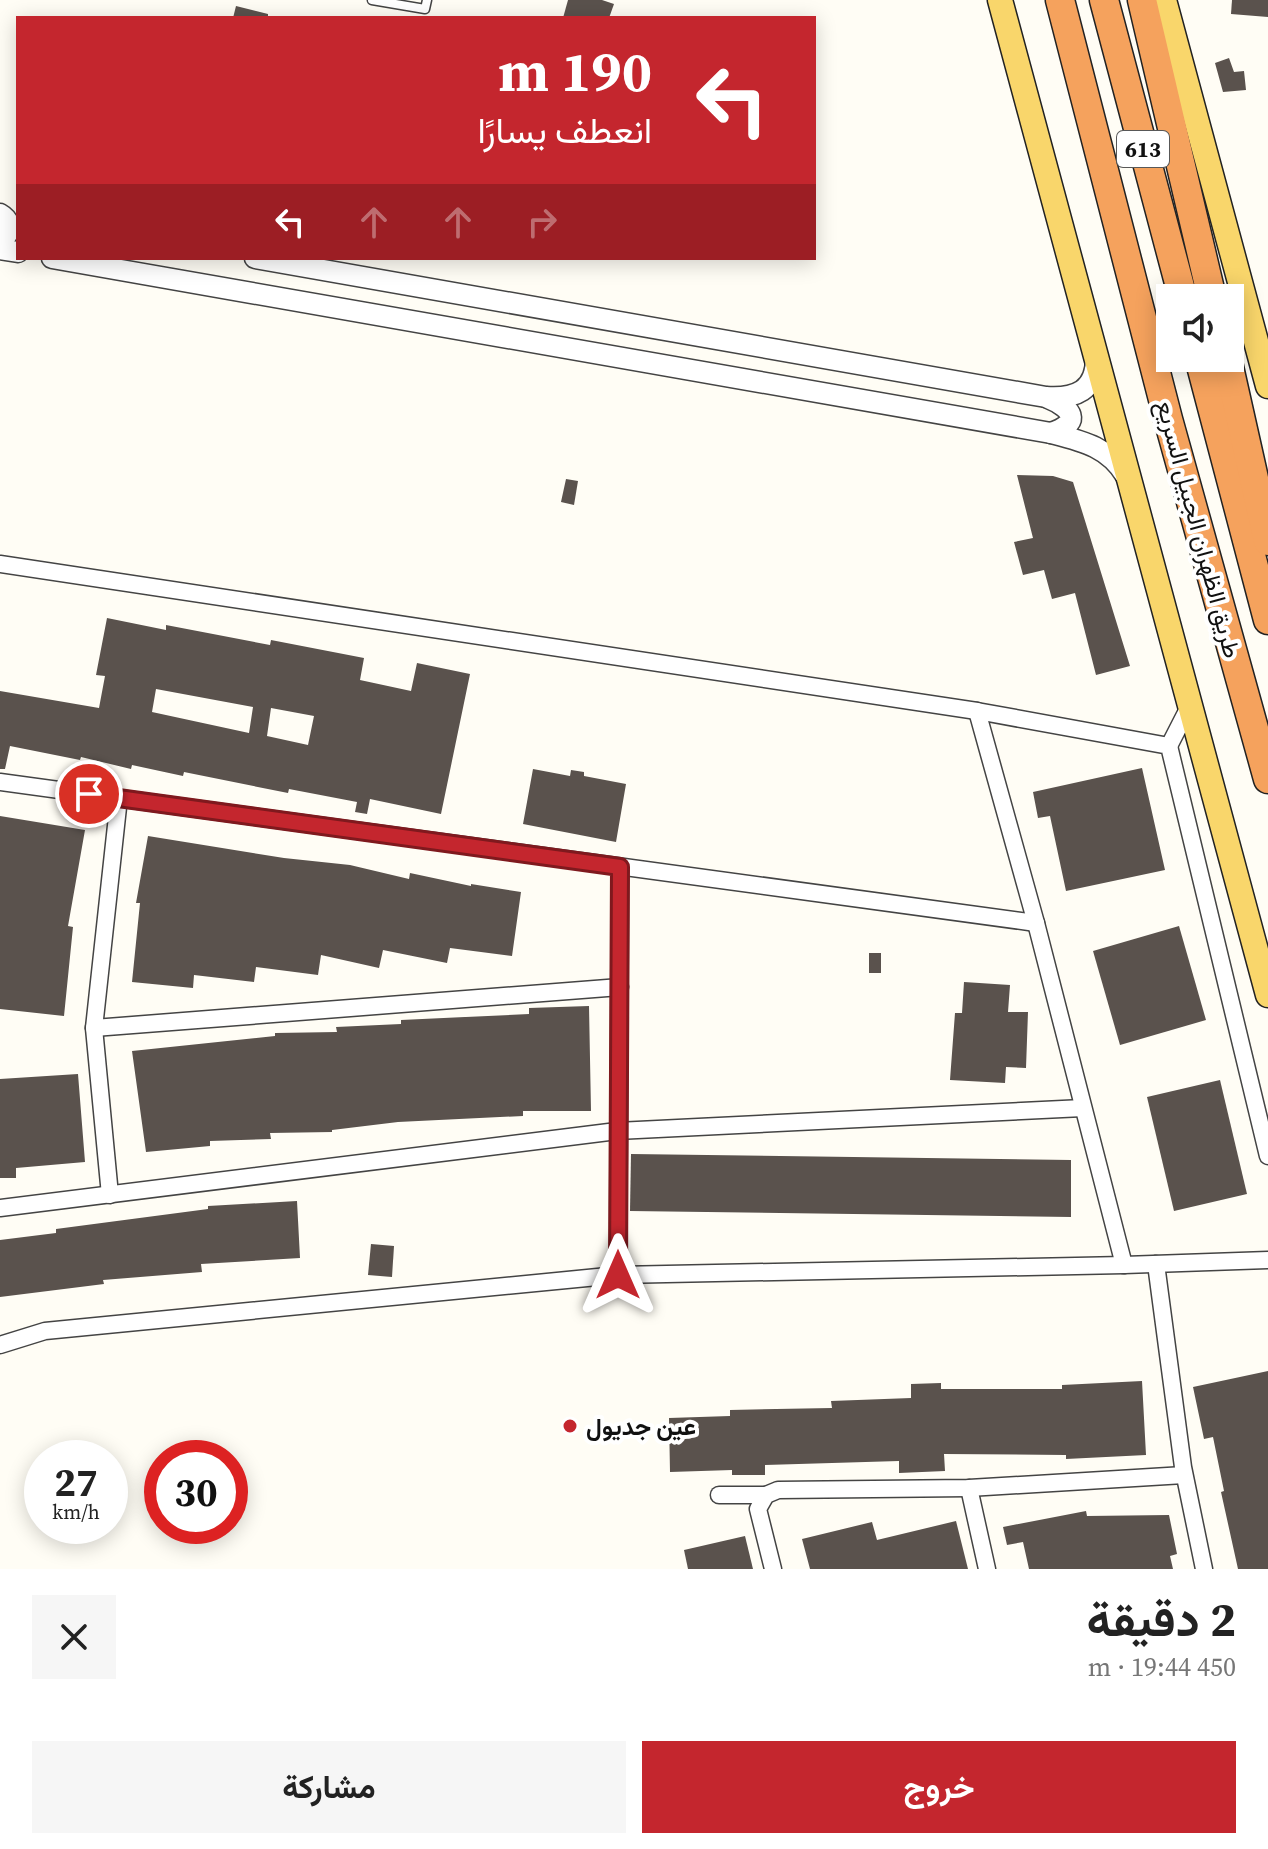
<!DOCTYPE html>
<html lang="ar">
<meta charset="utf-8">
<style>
body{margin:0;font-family:"Source Serif 4",Vazirmatn,serif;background:#f6f6f6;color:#222;direction:rtl;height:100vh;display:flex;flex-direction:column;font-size:30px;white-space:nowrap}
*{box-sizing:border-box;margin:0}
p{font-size:26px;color:#767676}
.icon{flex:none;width:44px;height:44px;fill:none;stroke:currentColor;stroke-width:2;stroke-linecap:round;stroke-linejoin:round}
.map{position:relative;height:1569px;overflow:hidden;direction:ltr}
.side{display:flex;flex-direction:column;background:#fff;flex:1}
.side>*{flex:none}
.guide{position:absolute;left:16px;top:16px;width:800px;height:244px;border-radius:0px;box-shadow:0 4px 20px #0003;direction:rtl;background:#c4262e;color:#fff;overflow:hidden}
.controls{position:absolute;left:1156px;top:284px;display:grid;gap:16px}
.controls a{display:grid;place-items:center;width:88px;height:88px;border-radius:0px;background:#fff;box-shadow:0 4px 20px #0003;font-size:40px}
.speed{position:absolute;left:24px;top:1440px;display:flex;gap:16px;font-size:40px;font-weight:700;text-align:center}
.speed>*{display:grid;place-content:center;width:104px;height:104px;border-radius:50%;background:#fff;box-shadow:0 4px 20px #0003;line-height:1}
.speed small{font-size:20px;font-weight:400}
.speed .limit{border:12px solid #d22;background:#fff;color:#111}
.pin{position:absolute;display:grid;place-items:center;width:68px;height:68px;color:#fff;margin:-34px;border:4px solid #fff;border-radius:50%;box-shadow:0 2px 8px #0007}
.me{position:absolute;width:88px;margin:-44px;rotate:0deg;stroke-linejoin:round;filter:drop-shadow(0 0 6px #0008)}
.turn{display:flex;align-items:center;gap:28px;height:168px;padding:0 32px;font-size:36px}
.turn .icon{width:104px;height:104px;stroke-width:2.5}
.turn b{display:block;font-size:56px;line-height:68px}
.lanes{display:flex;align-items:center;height:76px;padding:0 32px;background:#0003;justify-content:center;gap:40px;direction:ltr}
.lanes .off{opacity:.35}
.round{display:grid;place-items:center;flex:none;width:84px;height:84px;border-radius:0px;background:#f6f6f6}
.headline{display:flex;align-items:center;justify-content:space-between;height:136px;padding:0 32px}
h1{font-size:48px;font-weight:700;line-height:60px}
.primary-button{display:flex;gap:16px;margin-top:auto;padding:16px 32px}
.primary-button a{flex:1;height:92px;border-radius:0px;background:#c4262e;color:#fff;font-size:32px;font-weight:700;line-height:92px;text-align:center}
.primary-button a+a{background:#f6f6f6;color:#222}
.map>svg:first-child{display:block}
.building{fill:#5a524d;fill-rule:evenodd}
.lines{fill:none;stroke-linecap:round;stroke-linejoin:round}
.service-casing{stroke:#444;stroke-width:11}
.minor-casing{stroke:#444;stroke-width:19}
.tertiary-casing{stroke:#444;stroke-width:23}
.primary-casing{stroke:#222;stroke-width:27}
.motorway-casing{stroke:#222;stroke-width:31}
.service{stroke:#fff;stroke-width:8}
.minor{stroke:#fff;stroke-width:16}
.tertiary{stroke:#fff;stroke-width:20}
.primary{stroke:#f9d66b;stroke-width:24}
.motorway{stroke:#f5a25d;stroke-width:28}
.route-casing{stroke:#7f191e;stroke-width:20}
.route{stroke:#c4262e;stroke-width:14}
.poi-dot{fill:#c4262e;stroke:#fff;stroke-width:3}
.labels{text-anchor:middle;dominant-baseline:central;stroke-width:8;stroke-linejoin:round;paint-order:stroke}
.shield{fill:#fff;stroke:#585858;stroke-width:2}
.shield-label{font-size:22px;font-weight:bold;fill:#111}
.street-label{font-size:24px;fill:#111;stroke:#fff}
.poi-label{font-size:24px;font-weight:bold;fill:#111;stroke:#fff;text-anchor:start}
</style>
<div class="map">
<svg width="1268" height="1569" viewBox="0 0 1268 1569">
<rect width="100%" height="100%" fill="#fffdf5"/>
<g class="building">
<polygon points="568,0 602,0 614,4 609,18 563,18"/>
<polygon points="1232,0 1268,0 1268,17 1231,14"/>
<polygon points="236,6 268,14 268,18 233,18"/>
<polygon points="1229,58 1234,72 1244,71 1246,90 1223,92 1215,63"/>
<polygon points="1017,475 1053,476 1073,482 1130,666 1096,675 1075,593 1052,599 1044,570 1023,575 1014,542 1033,538"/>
<polygon points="566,479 578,481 574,505 561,502"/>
<path d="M107 618 166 630V625L270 645 271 640 364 658 360 680 411 691 417 663 470 674 441 814 370 799 367 814 355 812 357 802 289 789 288 793 184 772 183 776 132 765 131 769 81 757 80 760 10 746 5 769H0V691L99 708 105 676 96 675ZM156 689 253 707 249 733 152 712ZM271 708 314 716 308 745 267 736Z"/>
<polygon points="1142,768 1165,870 1066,891 1050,816 1038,818 1033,792"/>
<polygon points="533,769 570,776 571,770 584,772 584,776 626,784 616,842 523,824"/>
<polygon points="0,816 85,830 68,926 73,927 64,1016 0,1009"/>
<polygon points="148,836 284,858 350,865 409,879 410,873 471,886 471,884 521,892 512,956 450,948 447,963 383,950 379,968 321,955 318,975 256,967 254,982 194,975 193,988 132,982 140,903 136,903"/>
<polygon points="1179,926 1206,1020 1120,1045 1093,951"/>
<rect x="869" y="953" width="12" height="20"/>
<polygon points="964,982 1010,985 1008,1012 1028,1012 1026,1068 1006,1067 1005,1083 950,1080 955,1013 962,1013"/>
<polygon points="589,1006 591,1111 523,1111 523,1116 398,1122 332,1130 332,1132 270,1133 271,1139 210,1141 210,1146 146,1152 132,1051 275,1036 275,1033 337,1032 336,1027 401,1024 401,1020 529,1014 529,1008"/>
<polygon points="78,1074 85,1162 16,1168 16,1178 0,1178 0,1079"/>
<polygon points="1220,1080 1247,1194 1174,1211 1147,1097"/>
<polygon points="631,1154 1071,1160 1071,1217 630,1211"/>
<polygon points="297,1201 300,1258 201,1264 202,1272 103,1280 104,1284 0,1297 0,1240 56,1233 56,1229 208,1209 208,1206"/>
<polygon points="371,1244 394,1246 392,1277 368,1275"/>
<polygon points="1268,1371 1268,1569 1238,1569 1221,1492 1224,1491 1213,1437 1204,1439 1193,1387"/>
<polygon points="1142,1381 1146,1455 1066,1459 1066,1455 944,1454 945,1471 899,1473 899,1461 765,1465 765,1475 732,1475 732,1470 670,1472 669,1418 730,1416 730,1410 832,1408 831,1401 911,1398 911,1384 941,1383 941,1389 1062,1389 1062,1385"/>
<polygon points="1086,1511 1087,1516 1169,1515 1177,1554 1170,1556 1173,1569 1029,1569 1023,1542 1007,1545 1003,1527"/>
<polygon points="956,1521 968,1569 810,1569 802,1539 872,1522 877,1540"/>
<polygon points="745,1536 753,1569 688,1569 684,1550"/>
</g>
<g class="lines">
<defs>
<polyline id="service" points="372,0 425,9 427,0"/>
<g id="minor">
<polyline points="0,564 977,711 1169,746 1268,1156"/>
<polyline points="977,711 1036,923 1124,1265"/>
<polyline points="1169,746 1190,705"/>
<polyline points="0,782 1036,923"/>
<polyline points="94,1028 620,987"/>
<polyline points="110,1195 94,1028 119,798"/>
<polyline points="0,1208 617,1131 1083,1108"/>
<polyline points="1156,1264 1183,1467 1204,1569"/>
<polyline points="618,1275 620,867"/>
<polyline points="0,1345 45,1331 618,1275 1124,1265 1268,1260"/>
<polyline points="969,1488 987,1569"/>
<polyline points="719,1495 766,1495"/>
<polyline points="773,1569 758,1509 766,1495 778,1490 969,1488 1184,1475"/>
</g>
<g id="tertiary">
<path d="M0 214C9 219 12 228 6 236L0 238"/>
<polyline points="0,249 18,252"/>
<path d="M52 258 1051 433C1082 441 1109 447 1126 476"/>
<path d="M255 258 1046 397C1075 399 1096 391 1096 358"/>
<path d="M1048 398C1072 408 1083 422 1051 433"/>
</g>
<g id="primary">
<polyline points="1000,0 1268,995"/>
<polyline points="1164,0 1268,386"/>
</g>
<g id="motorway">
<polyline points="1060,0 1168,419 1268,779"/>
<polyline points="1104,0 1183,298"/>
<polyline points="1142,0 1212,298"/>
<polyline points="1199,358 1268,620"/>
<polyline points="1227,358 1268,541"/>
</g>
</defs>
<use href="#service" class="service-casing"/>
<use href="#minor" class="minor-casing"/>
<use href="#tertiary" class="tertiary-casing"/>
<use href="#primary" class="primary-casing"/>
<use href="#motorway" class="motorway-casing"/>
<use href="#service" class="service"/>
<use href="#minor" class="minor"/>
<use href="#tertiary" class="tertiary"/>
<use href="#primary" class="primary"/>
<use href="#motorway" class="motorway"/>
</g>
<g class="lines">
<defs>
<polyline id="route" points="89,794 620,867 618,1275"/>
</defs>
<use href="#route" class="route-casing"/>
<use href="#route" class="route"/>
</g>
<circle class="poi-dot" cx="570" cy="1426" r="8"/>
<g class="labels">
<rect class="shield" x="1117" y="131" width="52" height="36" rx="6"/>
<g class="shield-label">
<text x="1143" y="149">613</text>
</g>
<g class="street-label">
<text transform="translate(1199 529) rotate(75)">طريق الظهران الجبيل السريع</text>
</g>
<g class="poi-label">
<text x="586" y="1426">عين جديول</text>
</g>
</g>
</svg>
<div class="controls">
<a><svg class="icon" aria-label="sound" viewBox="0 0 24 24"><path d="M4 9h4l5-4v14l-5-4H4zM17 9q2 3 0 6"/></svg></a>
</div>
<div class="speed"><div>27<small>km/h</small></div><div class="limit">30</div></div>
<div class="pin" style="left:89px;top:794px;background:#d93025"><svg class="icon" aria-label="arrive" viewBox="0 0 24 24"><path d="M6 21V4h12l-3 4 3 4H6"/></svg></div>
<svg class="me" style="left:618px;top:1275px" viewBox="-20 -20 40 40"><path d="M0-17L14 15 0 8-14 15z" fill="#c4262e" stroke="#fff" stroke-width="4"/></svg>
<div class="guide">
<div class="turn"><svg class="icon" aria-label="left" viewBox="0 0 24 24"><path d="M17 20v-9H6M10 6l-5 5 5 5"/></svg><div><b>190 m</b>انعطف يسارًا</div></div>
<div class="lanes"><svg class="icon" aria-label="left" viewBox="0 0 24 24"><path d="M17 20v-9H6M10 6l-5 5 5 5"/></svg><svg class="icon off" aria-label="ahead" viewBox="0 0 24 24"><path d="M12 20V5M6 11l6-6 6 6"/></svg><svg class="icon off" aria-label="ahead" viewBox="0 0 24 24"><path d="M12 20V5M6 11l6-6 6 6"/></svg><svg class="icon off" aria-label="right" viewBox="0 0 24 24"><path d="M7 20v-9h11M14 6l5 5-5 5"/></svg></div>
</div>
</div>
<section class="side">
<div class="headline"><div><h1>2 دقيقة</h1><p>450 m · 19:44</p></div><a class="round"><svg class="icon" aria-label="close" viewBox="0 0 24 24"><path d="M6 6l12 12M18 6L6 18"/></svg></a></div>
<div class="primary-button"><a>خروج</a><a>مشاركة</a></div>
</section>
